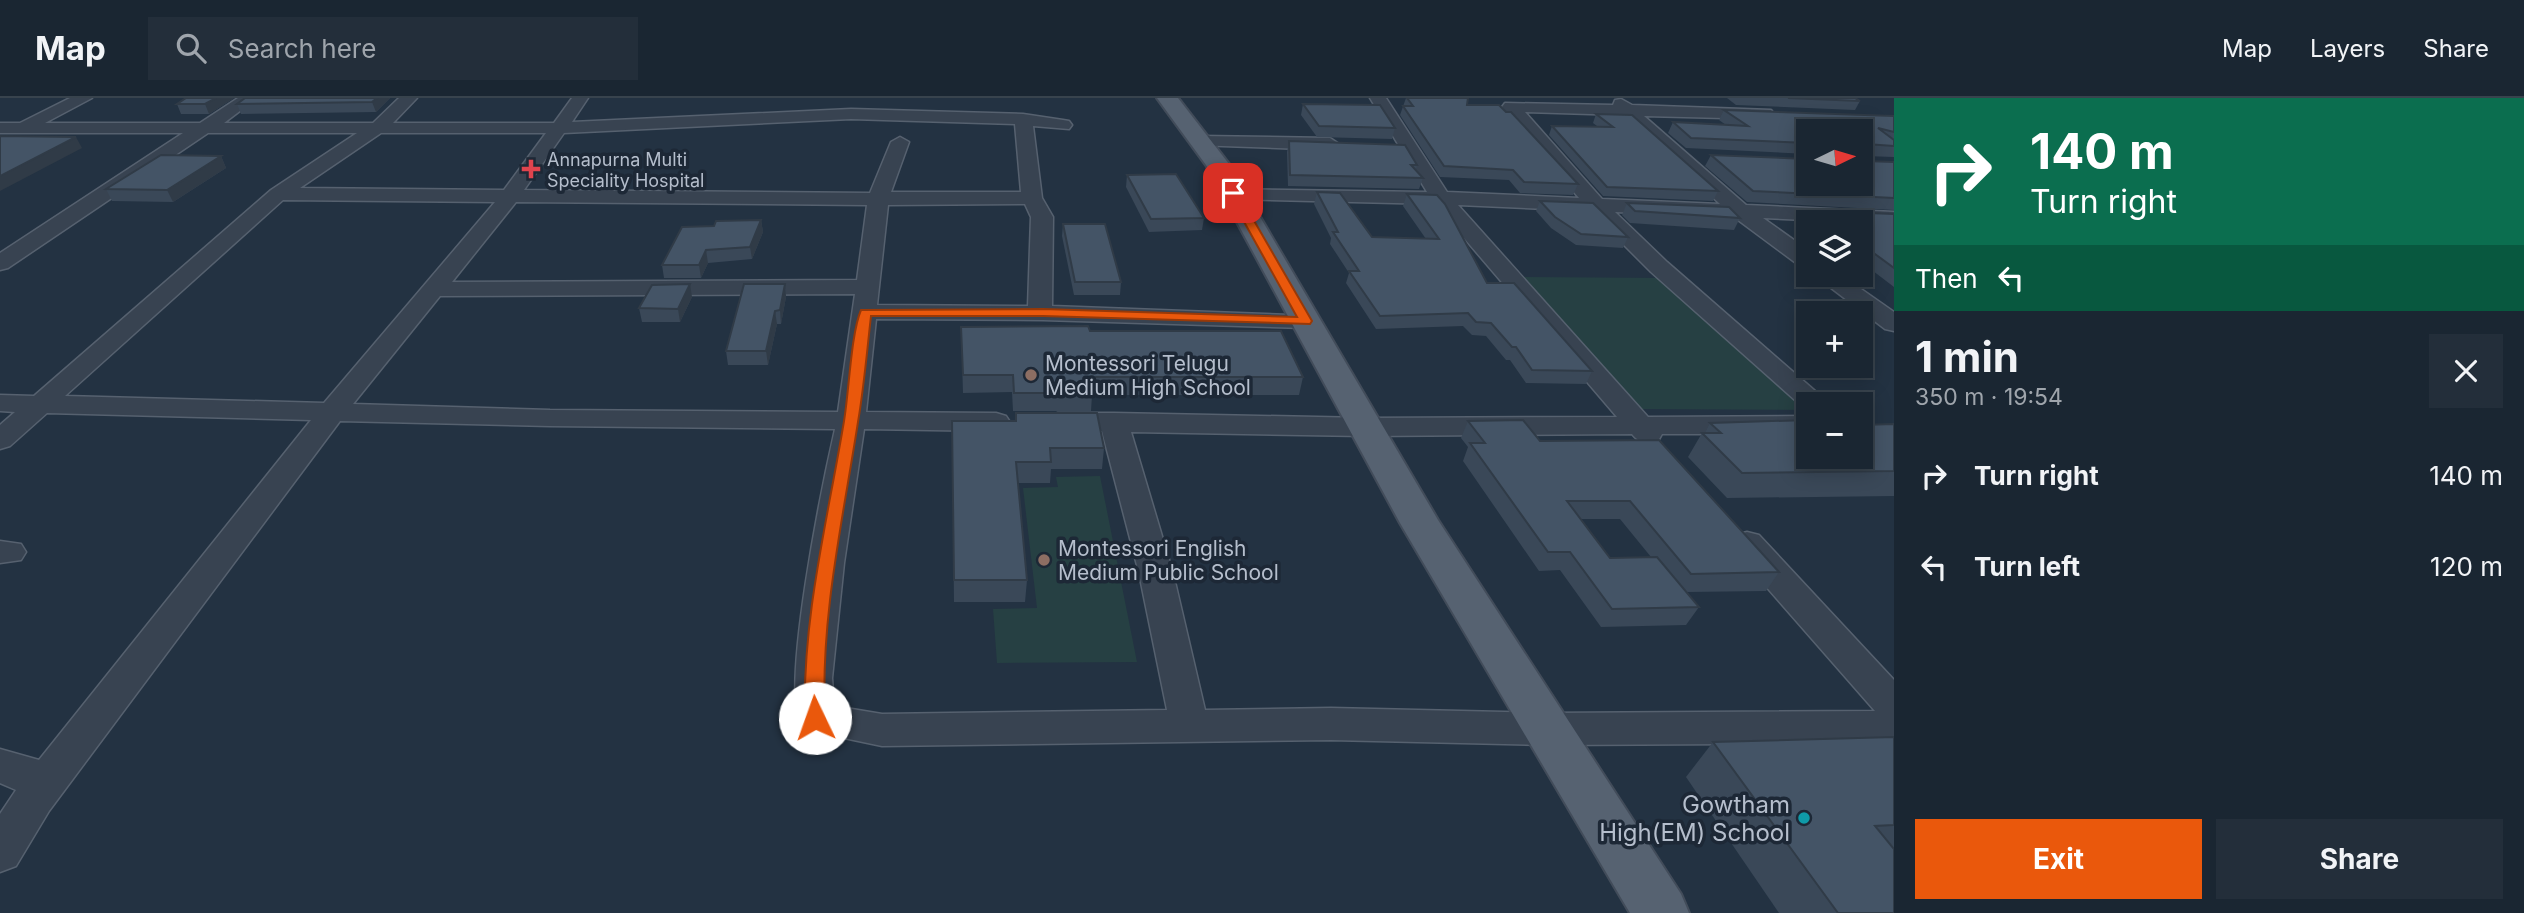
<!DOCTYPE html>
<meta charset="utf-8">
<style>
body{margin:0;font-family:Inter,sans-serif;background:#232e3a;color:#f1f3f6;height:100vh;display:flex;flex-direction:column;font-size:26px;white-space:nowrap}
*{box-sizing:border-box;margin:0}
p{font-size:23px;color:#9fa5ac}
.icon{flex:none;width:38px;height:38px;fill:none;stroke:currentColor;stroke-width:2;stroke-linecap:round;stroke-linejoin:round}
.map{position:relative;flex:1;overflow:hidden}
.panel{display:flex;flex-direction:column;background:#1a2632;width:630px}
.panel>*{flex:none}
.banner{background:#0b6e4f;color:#fff;overflow:hidden}
.needle{width:46px;rotate:85deg}
.tools{position:absolute;left:1796px;top:21px;display:grid;gap:14px}
.tools a{display:grid;place-items:center;width:77px;height:77px;border-radius:0px;background:#1a2632;box-shadow:0 4px 18px #0003,0 0 0 2px #38434d;font-size:35px}
.pin{position:absolute;display:grid;place-items:center;width:60px;height:60px;color:#fff;margin:-30px;border-radius:14px;box-shadow:0 4px 10px #0006}
.me{position:absolute;width:77px;margin:-38px;rotate:357deg;stroke-linejoin:round;filter:drop-shadow(0 0 5px #0008)}
.turn{display:flex;align-items:center;gap:24px;height:147px;padding:0 21px;font-size:32px}
.turn .icon{width:91px;height:91px;stroke-width:2.5}
.turn b{display:block;font-size:49px;line-height:60px}
.then{display:flex;align-items:center;height:66px;padding:0 21px;background:#0003;gap:14px;font-size:26px}
.round{display:grid;place-items:center;flex:none;width:74px;height:74px;border-radius:0px;background:#232e3a}
.headline{display:flex;align-items:center;justify-content:space-between;height:119px;padding:0 21px}
h1{font-size:42px;font-weight:700;line-height:52px}
.primary-button{display:flex;gap:14px;margin-top:auto;padding:14px 21px}
.primary-button a{flex:1;height:80px;border-radius:0px;background:#ea580c;color:#fff;font-size:28px;font-weight:700;line-height:80px;text-align:center}
.primary-button a+a{background:#232e3a;color:#f1f3f6}
ul{padding:0;list-style:none}
li{display:flex;align-items:center;gap:21px;height:91px;padding:0 21px}
li div{flex:1}
li b{display:block;font-size:26px}
li em{font-style:normal}
header{display:flex;align-items:center;gap:42px;box-sizing:border-box;height:98px;padding:0 35px;background:#1a2632;border-bottom:2px solid #38434d}
header strong{font-size:33px}
nav{display:flex;gap:38px;margin-inline-start:auto;font-size:24px}
.search{width:490px;height:63px;background:#232e3a;display:flex;align-items:center;gap:18px;box-sizing:border-box;padding:0 24px;border-radius:0px;color:#9fa5ac;font-size:26px}
main{display:flex;flex:1;min-height:0}
.map>svg:first-child{display:block}
.green{fill:#264043}
.lines{fill:none;stroke-linecap:round;stroke-linejoin:round}
.minor-casing{stroke:#56616f;stroke-width:3}
.primary-casing{stroke:#424c5a;stroke-width:4}
.minor{fill:#384351;fill-rule:evenodd}
.primary{fill:#566271;fill-rule:evenodd}
.wall{fill:#3a4858;fill-rule:evenodd}
.shaded-wall{fill:#303b47}
.building{fill:#445466;stroke:#303b47;stroke-width:2}
.route{fill:#ea580c;stroke:#983908;stroke-width:2}
.health-dot{fill:#e0444e;stroke:#1d2836;stroke-width:2.5}
.education-dot{fill:#8d6e63;stroke:#1d2836;stroke-width:2.5}
.culture-dot{fill:#0f9aa8;stroke:#1d2836;stroke-width:2.5}
.labels{text-anchor:middle;dominant-baseline:central;stroke-width:7;stroke-linejoin:round;paint-order:stroke}
.far-poi-label{font-size:18px;fill:#b5becc;stroke:#1d2836;text-anchor:start}
.poi-label{font-size:21px;fill:#b5becc;stroke:#1d2836;text-anchor:start}
.near-poi-label{font-size:24px;fill:#b5becc;stroke:#1d2836;text-anchor:end}
</style>
<header>
<strong>Map</strong>
<div class="search"><svg class="icon" aria-label="search" viewBox="0 0 24 24"><circle cx="10" cy="10" r="6"/><path d="M15 15l6 6"/></svg>Search here</div>
<nav><a>Map</a><a>Layers</a><a>Share</a></nav>
</header>
<main>
<div class="map">
<svg width="1894" height="815" viewBox="0 0 1894 815">
<rect width="100%" height="100%" fill="#233242"/>
<g class="green">
<polygon points="1521,179 1664,180 1808,312 1636,311"/>
<polygon points="1100,378 1137,564 997,565 993,511 1037,510 1023,390 1058,389 1056,379"/>
</g>
<g class="lines">
<defs>
<g id="minor">
<path d="M70 0H92L45 25H200L238 0H257L224 25H373L399 0H417L393 25H554L572 0H588L572 24 851 11 1023 16 1063 22 1069 23 1072 27 1069 31 1033 28 1042 100 1053 119 1052 208 1315 218 1318 223 1315 228 1306 230 1043 222 876 221 866 314 996 315 1006 318 1010 324 1006 330 996 333 864 331 844 465 832 580 834 608 882 616 1167 612 1139 475 1102 333 1048 330 1044 324 1048 318 1058 315H1114L1365 320 1617 319 1435 106 1233 101 1226 99 1223 95 1226 91 1427 94 1370 0H1386L1447 94 1579 100 1505 13 1502 9 1505 5 1613 7 1615 2 1621 1 1632 7 1771 12 1774 16 1771 20 1765 21 1644 18 1746 107 1894 114V126L1763 120 1808 152V170L1800 168 1734 119 1615 114 1667 164 1830 306H1808L1806 312 1651 174 1590 113 1458 107 1648 319 1808 318V336H1662L1658 343C1647 346 1640 346 1632 336L1365 338 1131 334 1173 475 1205 612 1331 610 1548 615 1875 613 1735 453 1731 445 1735 437 1747 434 1759 437 1894 582V645L1548 647 1331 642 882 648 801 631C780 590 823 384 835 331L550 328 340 323 49 713 16 768 0 774V716L16 692 0 685V651L39 662 311 322 47 315 10 348 0 351V327L15 314 0 313V297L34 298 271 92 357 35H208L8 170 0 172V155L183 35H0V25H20ZM1525 14 1623 17 1720 106 1602 101ZM851 21 1015 26 1021 94H891L909 44 900 39 891 44 870 95 524 92 564 35ZM381 35H546L504 92 300 90ZM283 102 495 104 324 305 65 298ZM516 104 867 107 857 182 452 184ZM1025 106 1031 119 1028 208 877 207 888 107ZM855 196 838 314 550 312 353 306 440 198Z"/>
<polygon points="1200,38 1330,40 1339,46 1330,52 1194,47 1191,43"/>
<polygon points="1814,177 1841,177 1894,214 1894,233 1885,231"/>
<polygon points="0,443 21,446 26,454 21,462 0,465"/>
</g>
<polygon id="primary" points="1157,0 1178,0 1229,66 1438,422 1681,796 1689,815 1630,815 1400,425 1206,67"/>
</defs>
<use href="#minor" class="minor-casing"/>
<use href="#primary" class="primary-casing"/>
<use href="#minor" class="minor"/>
<use href="#primary" class="primary"/>
</g>
<g class="wall">
<polygon points="234,0 209,16 181,16 177,6"/>
<polygon points="245,0 390,0 376,14 241,16 237,6"/>
<polygon points="1406,0 1467,7 1578,86 1573,97 1520,95 1509,82 1440,79 1400,17"/>
<polygon points="1727,0 1855,0 1860,3 1855,12 1736,7"/>
<polygon points="1303,6 1395,30 1392,41 1317,39 1301,17"/>
<polygon points="1724,12 1894,18 1894,59 1864,58 1864,61 1866,63 1894,64 1894,112 1747,104 1705,68 1711,57 1860,86 1808,33 1808,56 1686,50 1668,35 1673,24 1726,27 1719,22"/>
<polygon points="1596,16 1718,93 1713,103 1603,98 1549,37 1552,28 1597,28 1593,25"/>
<polygon points="1289,43 1417,67 1416,72 1423,80 1419,91 1288,88 1287,54"/>
<polygon points="221,58 226,70 173,104 112,103 106,91"/>
<polygon points="1127,77 1204,120 1202,132 1149,134 1126,89"/>
<polygon points="1317,94 1372,139 1426,141 1403,108 1407,96 1487,185 1592,273 1586,286 1526,285 1510,262 1506,262 1486,238 1472,237 1463,228 1376,231 1346,185 1349,175 1330,146 1331,140 1314,106"/>
<polygon points="1540,103 1628,139 1623,150 1576,147 1551,130 1536,113"/>
<polygon points="1627,105 1740,120 1734,132 1630,125 1622,117"/>
<polygon points="1817,113 1894,116 1894,189 1860,163 1860,124 1810,124"/>
<polygon points="761,122 763,134 752,161 708,165 701,180 664,180 662,167 714,128"/>
<polygon points="1063,126 1121,184 1120,197 1074,197 1062,138"/>
<polygon points="785,186 786,199 781,226 777,226 768,267 728,267 726,253"/>
<polygon points="692,199 680,224 642,224 639,210"/>
<polygon points="961,229 1090,233 1303,279 1299,297 1092,297 1091,313 1013,313 1012,294 963,295"/>
<polygon points="1016,315 1104,350 1102,371 1051,371 1050,385 1018,385 1027,482 1025,504 954,504 952,323 1015,323"/>
<path d="M1468 323 1540 343 1779 474 1766 493 1687 494 1699 509 1686 527 1601 529 1560 472 1539 473 1463 363 1468 349 1461 340ZM1580 421H1620L1651 459 1610 460Z"/>
<polygon points="1710,325 1808,359 1894,326 1894,398 1727,400 1688,359 1702,335 1705,335"/>
<polygon points="1894,639 1894,815 1779,815 1686,679 1713,644"/>
</g>
<g class="shaded-wall">
<polygon points="216,0 234,0 209,16 205,6"/>
<polygon points="377,0 390,0 376,14 372,4"/>
<polygon points="76,39 82,50 0,93 0,78"/>
<polygon points="221,58 226,70 173,104 167,92"/>
<polygon points="761,122 763,134 752,161 750,149"/>
<polygon points="706,152 708,165 701,180 699,167"/>
<polygon points="690,186 692,199 680,224 678,211"/>
<polygon points="785,186 786,199 781,226 780,212"/>
<polygon points="775,213 777,226 768,267 766,253"/>
<polygon points="1096,279 1094,297 1092,297 1090,281"/>
</g>
<g class="building">
<polygon points="186,0 216,0 205,6 177,6"/>
<polygon points="245,0 377,0 372,4 237,6"/>
<polygon points="1407,0 1468,0 1467,7 1499,7 1506,14 1511,14 1578,86 1524,84 1513,72 1444,68 1403,8 1413,8"/>
<polygon points="1788,0 1855,0 1860,3"/>
<polygon points="1303,6 1380,7 1395,30 1319,28"/>
<polygon points="1724,12 1894,18 1894,34 1878,30 1894,42 1894,48 1866,46 1864,49 1864,61 1866,63 1894,64 1894,100 1753,93 1711,57 1808,61 1808,86 1860,86 1860,33 1808,33 1808,45 1691,40 1673,24 1748,28"/>
<polygon points="1596,16 1632,17 1718,93 1607,89 1552,28 1613,29"/>
<polygon points="0,38 76,39 0,78"/>
<polygon points="1289,43 1405,47 1417,67 1411,67 1423,80 1290,77"/>
<polygon points="161,57 221,58 167,92 106,91"/>
<polygon points="1176,76 1204,120 1151,121 1127,77"/>
<polygon points="1317,94 1340,95 1372,139 1439,141 1407,96 1437,97 1445,106 1487,185 1514,185 1592,273 1532,272 1516,249 1512,249 1491,225 1476,224 1468,215 1380,218 1349,173 1359,173 1333,134 1338,134"/>
<polygon points="1540,103 1593,105 1628,139 1581,136 1555,119"/>
<polygon points="1627,105 1729,109 1740,120 1635,113"/>
<polygon points="1817,113 1894,116 1894,170 1860,145 1860,124 1832,124"/>
<polygon points="761,122 750,149 706,152 699,167 662,167 682,129 714,128 716,123"/>
<polygon points="1063,126 1105,126 1121,184 1075,184"/>
<polygon points="690,186 678,211 639,210 652,187"/>
<polygon points="744,186 785,186 780,212 775,213 766,253 726,253"/>
<polygon points="1088,228 1090,233 1281,233 1303,279 1096,279 1090,281 1093,295 1014,295 1013,277 963,277 961,229"/>
<polygon points="1016,315 1097,315 1104,350 1050,350 1051,364 1016,364 1027,482 954,482 952,323 1016,323"/>
<polygon points="1523,322 1540,343 1659,342 1779,474 1691,476 1630,403 1567,403 1610,460 1657,459 1699,509 1612,511 1570,454 1548,454 1470,345 1485,345 1468,323"/>
<polygon points="1808,322 1808,359 1860,359 1860,327 1894,326 1894,373 1742,375 1702,335 1721,335 1710,325"/>
<polygon points="1894,639 1894,727 1875,728 1894,751 1894,815 1838,815 1713,644"/>
</g>
<path class="route" d="M1233 92 1238 95 1312 223 1310 226 1043 218H871C867 253 864 289 858 324 843 421 820 521 825 620L822 625 815 628 808 625 805 620C802 520 828 420 844 323 849 294 851 235 861 212L1043 211 1297 219 1228 95Z"/>
<path class="health-dot" d="M527.5 60.5h7v7h7v7h-7v7h-7v-7h-7v-7h7z"/>
<g class="education-dot">
<circle cx="1031" cy="277" r="7"/>
<circle cx="1044" cy="462" r="7"/>
</g>
<circle class="culture-dot" cx="1804" cy="720" r="7"/>
<g class="labels">
<g class="far-poi-label">
<text x="547" y="61">Annapurna Multi<tspan x="547" dy="21">Speciality Hospital</tspan></text>
</g>
<g class="poi-label">
<text x="1045" y="265">Montessori Telugu<tspan x="1045" dy="24">Medium High School</tspan></text>
<text x="1058" y="450">Montessori English<tspan x="1058" dy="24">Medium Public School</tspan></text>
</g>
<g class="near-poi-label">
<text x="1790" y="706">Gowtham<tspan x="1790" dy="28">High(EM) School</tspan></text>
</g>
</g>
</svg>
<div class="tools">
<a><svg class="needle" viewBox="-14 -14 28 28"><path d="M0-13l5 13h-10z" fill="#e53935"/><path d="M0 13l5-13h-10z" fill="#9fa5ac"/></svg></a>
<a><svg class="icon" aria-label="layers" viewBox="0 0 24 24"><path d="M12 4l9 5-9 5-9-5zM3 14l9 5 9-5"/></svg></a>
<a>+</a>
<a>−</a>
</div>
<div class="pin" style="left:1233px;top:95px;background:#d93025"><svg class="icon" aria-label="arrive" viewBox="0 0 24 24"><path d="M6 21V4h12l-3 4 3 4H6"/></svg></div>
<svg class="me" style="left:815px;top:620px" viewBox="-20 -20 40 40"><circle r="19" fill="#fff"/><path d="M0-13L10 11 0 6-10 11z" fill="#ea580c"/></svg>
</div>
<section class="panel">
<div class="banner">
<div class="turn"><svg class="icon" aria-label="right" viewBox="0 0 24 24"><path d="M7 20v-9h11M14 6l5 5-5 5"/></svg><div><b>140 m</b>Turn right</div></div>
<div class="then">Then<svg class="icon" aria-label="left" viewBox="0 0 24 24"><path d="M17 20v-9H6M10 6l-5 5 5 5"/></svg></div>
</div>
<div class="headline"><div><h1>1 min</h1><p>350 m · 19:54</p></div><a class="round"><svg class="icon" aria-label="close" viewBox="0 0 24 24"><path d="M6 6l12 12M18 6L6 18"/></svg></a></div>
<ul>
<li><svg class="icon" aria-label="right" viewBox="0 0 24 24"><path d="M7 20v-9h11M14 6l5 5-5 5"/></svg><div><b>Turn right</b></div><em>140 m</em></li>
<li><svg class="icon" aria-label="left" viewBox="0 0 24 24"><path d="M17 20v-9H6M10 6l-5 5 5 5"/></svg><div><b>Turn left</b></div><em>120 m</em></li>
</ul>
<div class="primary-button"><a>Exit</a><a>Share</a></div>
</section>
</main>
